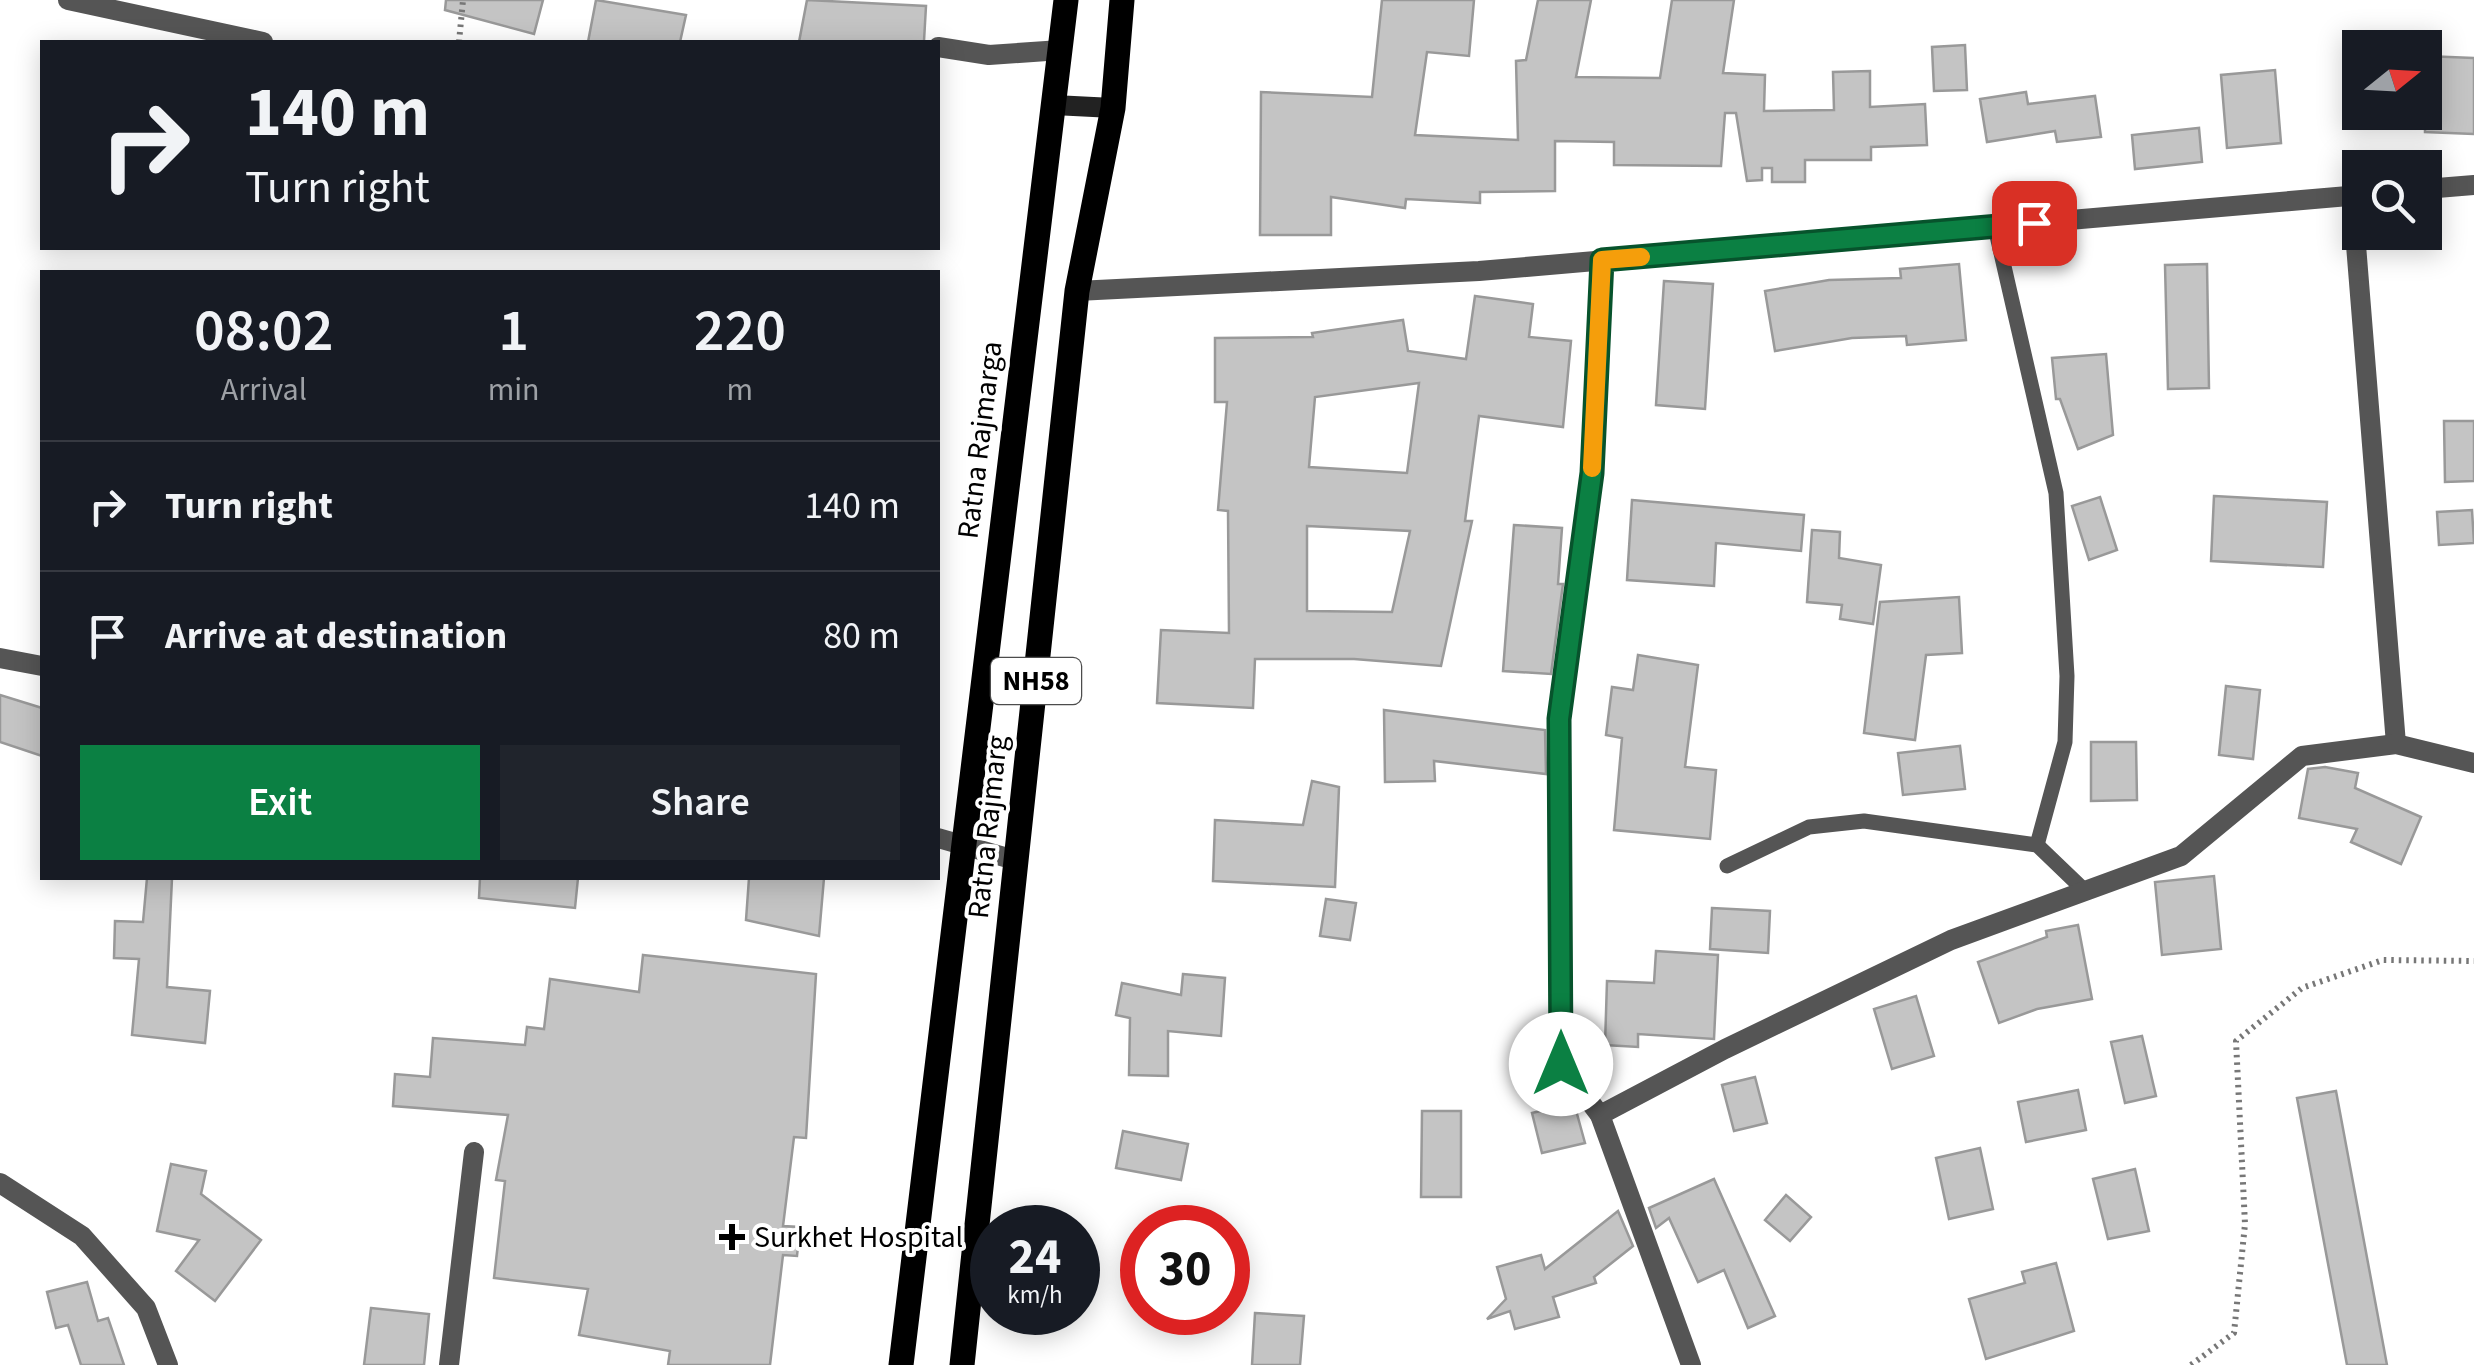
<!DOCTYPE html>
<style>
body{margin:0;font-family:"Source Sans 3",sans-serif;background:#20242c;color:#f1f3f6;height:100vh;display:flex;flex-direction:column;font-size:38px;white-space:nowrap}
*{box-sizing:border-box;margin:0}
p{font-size:32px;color:#9ea1a6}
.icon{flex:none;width:55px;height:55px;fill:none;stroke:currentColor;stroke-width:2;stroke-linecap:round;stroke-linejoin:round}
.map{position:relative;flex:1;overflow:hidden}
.drawer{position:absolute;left:40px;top:270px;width:900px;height:610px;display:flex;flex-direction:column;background:#171b24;border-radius:0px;box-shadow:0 5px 25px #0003}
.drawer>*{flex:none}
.hud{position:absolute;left:40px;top:40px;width:900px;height:210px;border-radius:0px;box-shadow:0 5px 25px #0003;background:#171b24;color:#f1f3f6;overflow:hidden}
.needle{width:65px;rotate:72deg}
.controls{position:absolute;left:2342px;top:30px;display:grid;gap:20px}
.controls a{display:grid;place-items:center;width:100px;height:100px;border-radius:0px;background:#171b24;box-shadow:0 5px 25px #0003;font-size:50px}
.speed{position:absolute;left:970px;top:1205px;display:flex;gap:20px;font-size:50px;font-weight:700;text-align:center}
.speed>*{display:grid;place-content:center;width:130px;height:130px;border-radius:50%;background:#171b24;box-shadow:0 5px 25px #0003;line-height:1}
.speed small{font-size:25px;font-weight:400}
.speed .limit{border:15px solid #d22;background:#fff;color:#111}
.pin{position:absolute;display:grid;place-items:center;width:85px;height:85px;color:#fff;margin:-42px;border-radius:20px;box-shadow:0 5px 15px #0006}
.me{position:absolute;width:110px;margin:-55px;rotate:0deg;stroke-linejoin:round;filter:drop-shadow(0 0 8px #0008)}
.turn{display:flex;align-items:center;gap:35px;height:210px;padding:0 40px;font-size:45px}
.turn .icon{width:130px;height:130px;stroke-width:2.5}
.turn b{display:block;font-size:70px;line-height:85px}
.eta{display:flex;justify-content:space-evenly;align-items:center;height:170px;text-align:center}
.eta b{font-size:60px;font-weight:600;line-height:70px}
.primary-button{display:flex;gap:20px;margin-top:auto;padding:20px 40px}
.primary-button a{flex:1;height:115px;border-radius:0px;background:#0b8043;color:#fff;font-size:40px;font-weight:600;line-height:115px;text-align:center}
.primary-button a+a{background:#20242c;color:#f1f3f6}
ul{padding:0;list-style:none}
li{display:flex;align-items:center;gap:30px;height:130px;padding:0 40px;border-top:2px solid #363941}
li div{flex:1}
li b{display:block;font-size:38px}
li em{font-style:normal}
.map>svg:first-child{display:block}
.building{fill:#c4c4c4;stroke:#999;stroke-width:2.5;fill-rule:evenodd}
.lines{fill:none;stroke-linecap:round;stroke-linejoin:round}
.path{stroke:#777;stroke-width:6;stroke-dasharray:2.5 5;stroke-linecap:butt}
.lane{stroke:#555;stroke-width:15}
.street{stroke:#555;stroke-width:20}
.secondary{stroke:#222;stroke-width:20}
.primary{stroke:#000;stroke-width:25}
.route-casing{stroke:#07532c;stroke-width:25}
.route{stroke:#0b8043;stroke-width:18}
.slow{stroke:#f59e0b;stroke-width:18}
.poi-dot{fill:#000;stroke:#fff;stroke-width:4}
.labels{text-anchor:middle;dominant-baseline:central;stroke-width:8;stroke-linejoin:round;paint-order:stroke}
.shield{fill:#fff;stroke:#4c4c4c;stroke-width:2.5}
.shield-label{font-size:28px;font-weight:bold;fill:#000}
.street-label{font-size:30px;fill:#000;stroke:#fff}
.poi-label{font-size:30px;fill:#000;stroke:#fff;text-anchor:start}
</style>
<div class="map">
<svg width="2474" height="1365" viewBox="0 0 2474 1365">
<rect width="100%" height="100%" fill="#fff"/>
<g class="building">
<polygon points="446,0 543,0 534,34 445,10"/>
<polygon points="596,0 686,15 680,42 588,42"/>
<polygon points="807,0 926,6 924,41 799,42"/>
<polygon points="1382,0 1474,0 1469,56 1427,52 1415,135 1518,140 1516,61 1526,60 1538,0 1591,0 1576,77 1660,78 1672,0 1734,0 1723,73 1765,75 1764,111 1834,110 1833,72 1870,71 1870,107 1925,104 1927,145 1871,147 1871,160 1805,160 1805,182 1772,182 1772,168 1762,168 1762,180 1747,181 1736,113 1725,113 1721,166 1614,165 1614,142 1555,141 1555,191 1480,192 1480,203 1406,199 1405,208 1331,197 1331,235 1260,235 1261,92 1372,97"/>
<polygon points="1965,45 1967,90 1934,91 1932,47"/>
<polygon points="2425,56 2474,58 2474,134 2425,132"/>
<polygon points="2275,70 2281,143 2227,148 2221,75"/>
<polygon points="2026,92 2028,104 2095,96 2101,137 2057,142 2055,131 1987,142 1980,99"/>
<polygon points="2199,128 2202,162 2135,169 2132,135"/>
<polygon points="1959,264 1966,340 1907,345 1906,336 1852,338 1775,351 1765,291 1829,280 1901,278 1900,269"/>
<polygon points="2207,264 2209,388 2168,389 2165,265"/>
<polygon points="1664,281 1713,284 1705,409 1656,405"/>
<path d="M1475 296 1533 304 1529 337 1571 341 1563 427 1479 416 1465 521H1472L1441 666 1354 659H1255L1253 708 1157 703 1161 630 1229 633 1228 511 1218 510 1227 402H1215V338L1313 337 1312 333 1403 320 1408 351 1466 359ZM1419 383 1407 473 1309 467 1315 397ZM1307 526 1410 531 1392 612 1307 611Z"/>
<polygon points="2106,354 2113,435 2078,449 2060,399 2056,399 2052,358"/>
<polygon points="2444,421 2474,421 2474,481 2445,482"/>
<polygon points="2214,496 2327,502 2323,567 2211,561"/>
<polygon points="2100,497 2117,550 2089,560 2072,506"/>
<polygon points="1632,500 1804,515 1801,551 1716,543 1714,586 1627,580"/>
<polygon points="2472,510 2474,543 2439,545 2437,512"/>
<polygon points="1514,525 1562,528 1558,584 1563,584 1551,674 1503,671"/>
<polygon points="1812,530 1840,532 1839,558 1881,565 1873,624 1840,619 1842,605 1807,602"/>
<polygon points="1959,597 1962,653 1926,655 1915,740 1864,733 1880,602"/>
<polygon points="1638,655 1698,665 1685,767 1716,770 1710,839 1614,830 1622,738 1606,735 1612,687 1633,690"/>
<polygon points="2226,686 2260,690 2253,759 2219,755"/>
<polygon points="0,695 42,708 42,756 0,742"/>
<polygon points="1384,710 1545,730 1546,774 1434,761 1435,781 1385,782"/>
<polygon points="2091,742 2136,742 2137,800 2091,801"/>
<polygon points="1960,746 1965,789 1903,795 1898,753"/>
<polygon points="2325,767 2358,773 2355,788 2421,817 2401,864 2351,842 2357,829 2299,818 2308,769"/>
<polygon points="1312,781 1339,787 1335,887 1213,881 1215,820 1303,825"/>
<polygon points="2214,876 2221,949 2162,955 2155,882"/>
<polygon points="147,878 172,878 167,987 210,991 205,1043 132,1035 139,959 114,958 115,921 143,922"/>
<polygon points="480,878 578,878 575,908 479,898"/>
<polygon points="749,878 824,878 819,936 746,920"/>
<polygon points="1326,899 1356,903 1350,940 1320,936"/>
<polygon points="1712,908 1770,911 1768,953 1710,949"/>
<polygon points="2078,925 2092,999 2037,1009 1999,1023 1978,962 2047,937 2046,931"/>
<polygon points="1656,951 1718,955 1714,1039 1638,1034 1638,1047 1605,1045 1607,981 1654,983"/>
<polygon points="643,955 816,974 806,1138 794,1137 783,1226 800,1227 797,1256 783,1255 770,1365 668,1365 670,1351 579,1335 588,1289 494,1278 505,1181 496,1180 508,1115 393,1106 395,1074 430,1077 433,1038 525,1045 527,1027 544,1029 550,979 639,992"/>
<polygon points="1183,974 1225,978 1221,1036 1168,1031 1168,1076 1129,1075 1130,1018 1116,1015 1122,983 1181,995"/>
<polygon points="1916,996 1934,1056 1892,1069 1874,1009"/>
<polygon points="2142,1036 2156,1096 2125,1103 2111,1042"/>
<polygon points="1755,1077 1767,1123 1734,1131 1722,1085"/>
<polygon points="2078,1090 2086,1130 2026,1142 2018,1102"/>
<polygon points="2336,1091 2387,1365 2347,1365 2297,1098"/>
<polygon points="1574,1103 1585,1143 1542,1153 1532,1113"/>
<polygon points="1422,1111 1461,1111 1461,1197 1421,1197"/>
<polygon points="1123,1131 1188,1144 1181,1180 1116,1168"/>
<polygon points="1980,1148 1993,1209 1949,1219 1936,1158"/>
<polygon points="171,1164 206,1171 201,1194 261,1240 215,1301 176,1271 199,1240 157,1231"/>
<polygon points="2135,1169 2149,1231 2108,1239 2093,1179"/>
<polygon points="1714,1179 1775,1316 1748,1328 1724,1270 1698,1282 1669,1218 1656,1228 1649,1208"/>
<polygon points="1786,1195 1811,1217 1790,1241 1765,1220"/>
<polygon points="1618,1211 1633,1246 1594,1277 1596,1283 1553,1297 1559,1317 1515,1329 1510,1311 1487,1319 1506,1299 1497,1267 1541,1255 1545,1269"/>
<polygon points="2056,1263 2074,1331 1986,1359 1969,1299 2025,1283 2022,1272"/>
<polygon points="87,1282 98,1321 108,1318 124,1365 81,1365 68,1325 56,1328 47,1292"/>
<polygon points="371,1308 429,1314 424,1365 364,1365"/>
<polygon points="1255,1313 1304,1316 1300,1365 1252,1365"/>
</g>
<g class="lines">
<g class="path">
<polyline points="459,42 463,0"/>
<polyline points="2191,1365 2234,1333 2245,1224 2236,1041 2302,988 2383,960 2474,961"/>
</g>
<g class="lane">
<polyline points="1995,227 2056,493 2067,676 2065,742 2037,845"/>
<polyline points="1727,866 1809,827 1864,821 2037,845 2085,891"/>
</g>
<g class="street">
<polyline points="68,0 263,42"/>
<polyline points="938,47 989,55 1061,50"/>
<polyline points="2425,189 2474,185"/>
<polyline points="2352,195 2396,744"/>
<polyline points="1077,291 1479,271 2360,195"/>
<polyline points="0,658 42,666"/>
<polyline points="938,838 1018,861"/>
<polyline points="1600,1115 1561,1064 1559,719 1591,473 1602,260"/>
<polyline points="0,1183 82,1236 146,1308 168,1365"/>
<polyline points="449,1365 474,1152"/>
<polyline points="1691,1365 1600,1115 1725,1049 1951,940 2181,856 2302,756 2396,744 2474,763"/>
</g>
<polyline class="secondary" points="1054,105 1113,108"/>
<g class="primary">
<polyline points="901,1365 1066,0"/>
<polyline points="962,1365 1077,291 1113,108 1122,0"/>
</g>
</g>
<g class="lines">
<defs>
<polyline id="route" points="1561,1064 1559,719 1592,473 1602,260 2034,223"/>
</defs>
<use href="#route" class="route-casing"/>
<use href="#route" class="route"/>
<polyline class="slow" points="1592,468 1602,260 1641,257"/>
</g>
<path class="poi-dot" d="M727 1222h10v10h10v10h-10v10h-10v-10h-10v-10h10z"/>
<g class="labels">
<rect class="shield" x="991" y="658" width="90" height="46" rx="8"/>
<g class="shield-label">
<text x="1036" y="681">NH58</text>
</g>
<g class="street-label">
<text transform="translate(980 440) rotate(-83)">Ratna Rajmarga</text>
<text transform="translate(988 827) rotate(-84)">Ratna Rajmarg</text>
</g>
<g class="poi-label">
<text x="754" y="1237">Surkhet Hospital</text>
</g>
</g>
</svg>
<div class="controls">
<a><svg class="needle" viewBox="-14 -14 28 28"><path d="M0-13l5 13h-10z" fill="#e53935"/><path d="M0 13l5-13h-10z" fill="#9ea1a6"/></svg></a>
<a><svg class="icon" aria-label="search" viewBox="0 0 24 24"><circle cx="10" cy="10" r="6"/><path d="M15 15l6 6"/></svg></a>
</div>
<div class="speed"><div>24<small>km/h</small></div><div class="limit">30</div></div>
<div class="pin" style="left:2034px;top:223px;background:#d93025"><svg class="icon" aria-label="arrive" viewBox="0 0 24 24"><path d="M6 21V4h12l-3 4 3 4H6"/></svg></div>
<svg class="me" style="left:1561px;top:1064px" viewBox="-20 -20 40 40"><circle r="19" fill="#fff"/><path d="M0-13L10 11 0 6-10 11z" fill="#0b8043"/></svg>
<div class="hud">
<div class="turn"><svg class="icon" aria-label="right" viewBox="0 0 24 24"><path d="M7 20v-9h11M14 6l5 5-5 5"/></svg><div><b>140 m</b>Turn right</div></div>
</div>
<section class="drawer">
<div class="eta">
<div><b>08:02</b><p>Arrival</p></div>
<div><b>1</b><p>min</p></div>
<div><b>220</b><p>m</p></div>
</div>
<ul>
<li><svg class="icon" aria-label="right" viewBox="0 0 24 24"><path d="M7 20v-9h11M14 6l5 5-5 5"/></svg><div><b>Turn right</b></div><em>140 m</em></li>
<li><svg class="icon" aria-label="arrive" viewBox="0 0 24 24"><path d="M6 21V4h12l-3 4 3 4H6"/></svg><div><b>Arrive at destination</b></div><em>80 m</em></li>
</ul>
<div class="primary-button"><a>Exit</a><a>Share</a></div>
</section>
</div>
